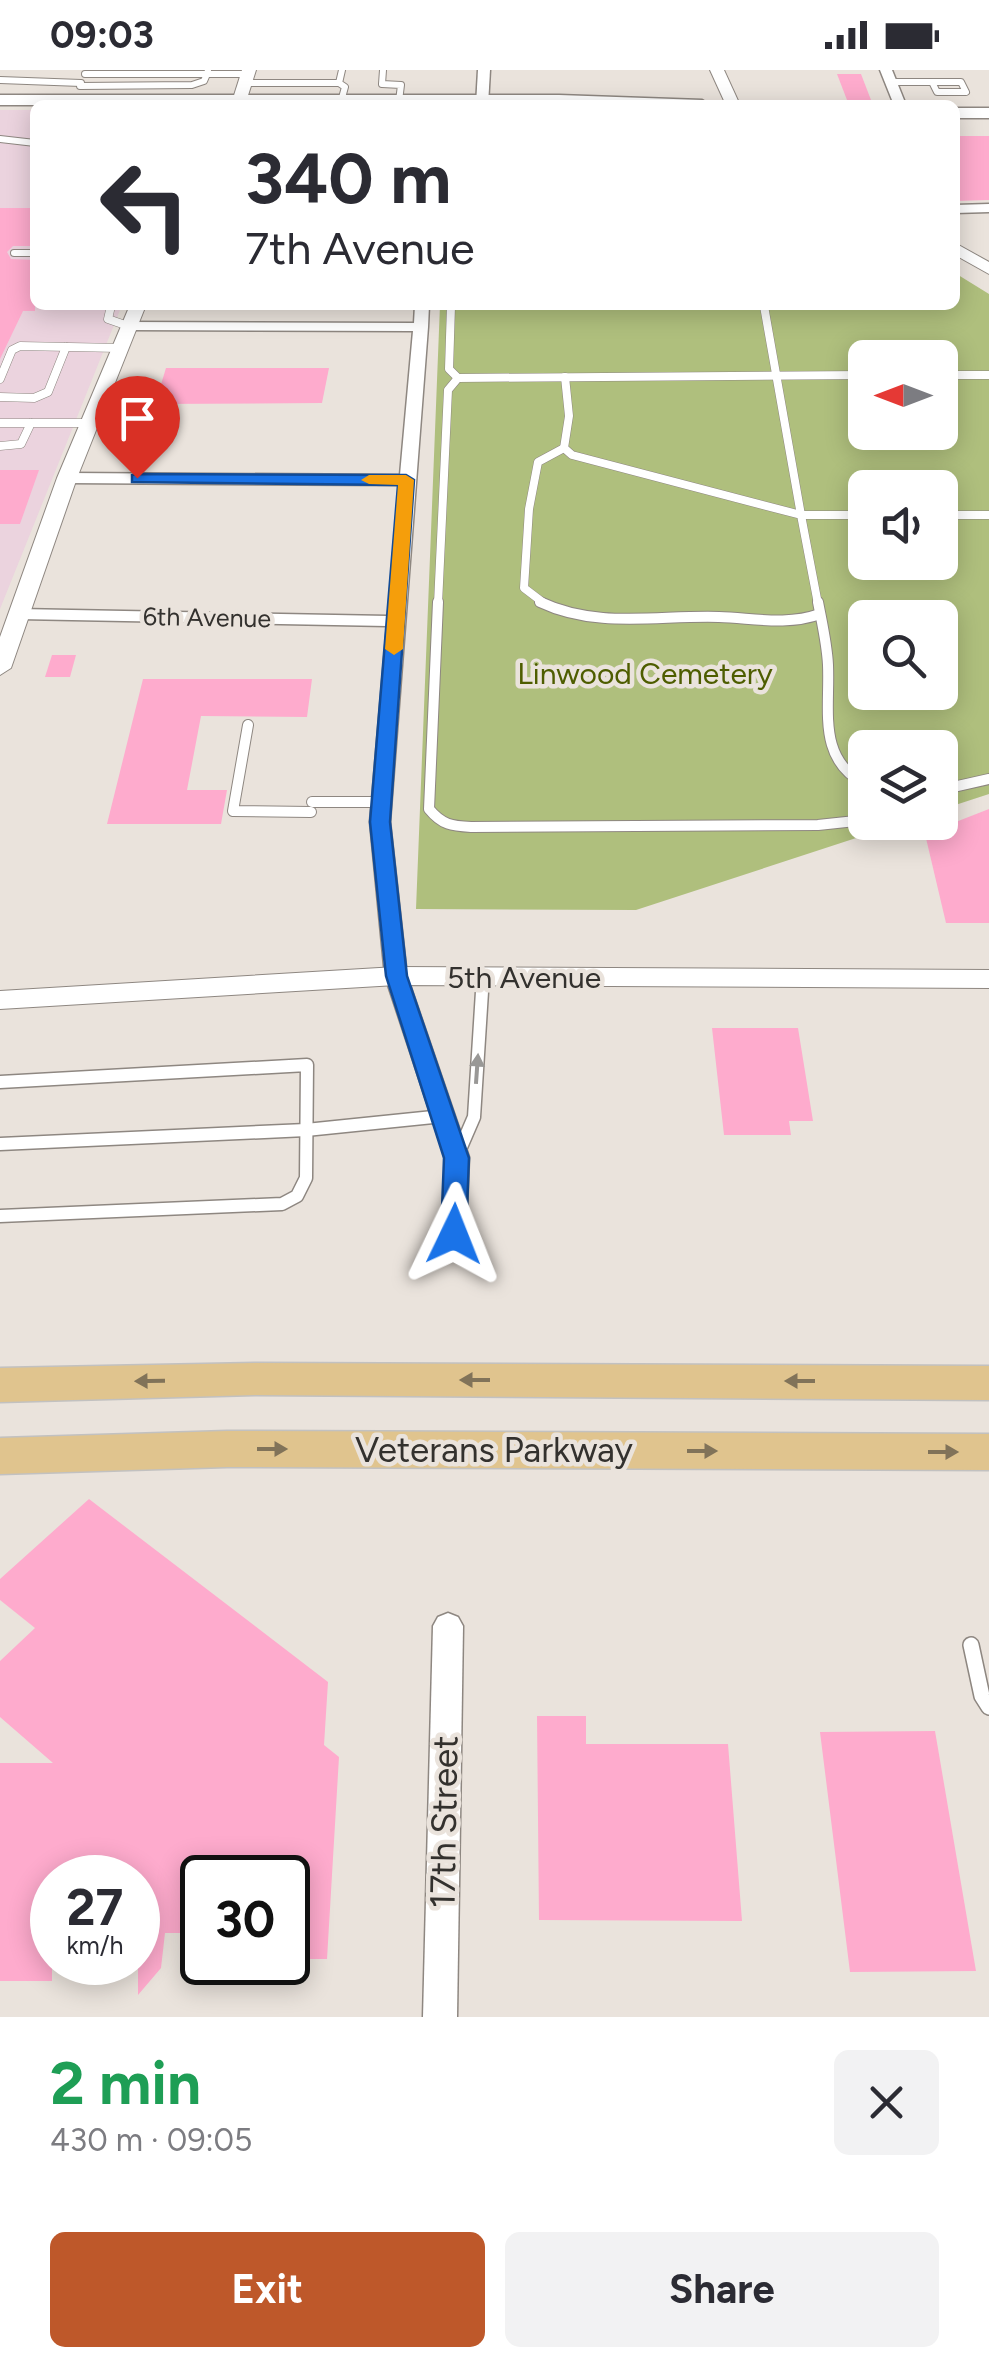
<!DOCTYPE html>
<meta charset="utf-8">
<style>
body{margin:0;font-family:Figtree,sans-serif;background:#f2f2f3;color:#2b2b33;height:100vh;display:flex;flex-direction:column;font-size:38px;white-space:nowrap}
*{box-sizing:border-box;margin:0}
p{font-size:32px;color:#7c7c81}
.icon{flex:none;width:55px;height:55px;fill:none;stroke:currentColor;stroke-width:2;stroke-linecap:round;stroke-linejoin:round}
.map{position:relative;height:1947px;overflow:hidden}
.panel{display:flex;flex-direction:column;background:#fff;flex:1}
.panel>*{flex:none}
.hud{position:absolute;left:30px;top:30px;width:930px;height:210px;border-radius:15px;box-shadow:0 5px 25px #0003;background:#fff;color:#2b2b33;overflow:hidden}
.needle{width:65px;rotate:270deg}
.tools{position:absolute;left:848px;top:270px;display:grid;gap:20px}
.tools a{display:grid;place-items:center;width:110px;height:110px;border-radius:15px;background:#fff;box-shadow:0 5px 25px #0003;font-size:50px}
.speed{position:absolute;left:30px;top:1785px;display:flex;gap:20px;font-size:50px;font-weight:700;text-align:center}
.speed>*{display:grid;place-content:center;width:130px;height:130px;border-radius:50%;background:#fff;box-shadow:0 5px 25px #0003;line-height:1}
.speed small{font-size:25px;font-weight:400}
.speed .limit{border:5px solid #111;border-radius:15px;background:#fff;color:#111}
.pin{position:absolute;display:grid;place-items:center;width:85px;height:85px;color:#fff;margin:-102px -42px;border-radius:50% 50% 50% 0;rotate:-45deg;box-shadow:0 0 10px #0007}
.pin .icon{rotate:45deg}
.me{position:absolute;width:110px;margin:-55px;rotate:2deg;stroke-linejoin:round;filter:drop-shadow(0 0 8px #0008)}
.turn{display:flex;align-items:center;gap:35px;height:210px;padding:0 50px;font-size:45px}
.turn .icon{width:130px;height:130px;stroke-width:2.5}
.turn b{display:block;font-size:70px;line-height:85px}
.round{display:grid;place-items:center;flex:none;width:105px;height:105px;border-radius:15px;background:#f2f2f3}
.head{display:flex;align-items:center;justify-content:space-between;height:170px;padding:0 50px}
h1{font-size:60px;font-weight:700;line-height:75px;color:#1e9e55}
.action{display:flex;gap:20px;margin-top:auto;padding:20px 50px}
.action a{flex:1;height:115px;border-radius:15px;background:#be582a;color:#fff;font-size:40px;font-weight:700;line-height:115px;text-align:center}
.action a+a{background:#f2f2f3;color:#2b2b33}
.status{display:flex;justify-content:space-between;align-items:center;height:70px;padding:0 50px;background:#fff;direction:ltr}
.status svg{height:28px;fill:currentColor}
.map>svg:first-child{display:block}
.medical{fill:#ebd3de}
.green{fill:#afbf7d;fill-rule:evenodd}
.building{fill:#feabcd}
.lines{fill:none;stroke-linecap:round;stroke-linejoin:round}
.service-far4-casing{stroke:#8e8781;stroke-width:8}
.service-far3-casing{stroke:#8e8781;stroke-width:9}
.service-far2-casing{stroke:#8e8781;stroke-width:12}
.service-far1-casing{stroke:#8e8781;stroke-width:15}
.service-casing{stroke:#8e8781;stroke-width:18}
.minor-casing{stroke:#8e8781;stroke-width:3}
.tertiary-casing{stroke:#8e8781;stroke-width:2}
.secondary-casing{stroke:#8e8781;stroke-width:3}
.primary-casing{stroke:#c2c1c0;stroke-width:3}
.service-far4{stroke:#fff;stroke-width:6}
.service-far3{stroke:#fff;stroke-width:8}
.service-far2{stroke:#fff;stroke-width:10}
.service-far1{stroke:#fff;stroke-width:12}
.service{stroke:#fff;stroke-width:15}
.minor{fill:#fff;fill-rule:evenodd}
.tertiary{fill:#fff;fill-rule:evenodd}
.secondary{fill:#fff;fill-rule:evenodd}
.primary{fill:#e0c48e;fill-rule:evenodd}
.oneway{fill:#999896}
.oneway2{fill:#817359}
.route{fill:#1a73e8;stroke:#114b97;stroke-width:2.5}
.slow{fill:#f59e0b}
.labels{text-anchor:middle;dominant-baseline:central;stroke-width:9;stroke-linejoin:round;paint-order:stroke}
.far-street-label{font-size:25px;fill:#33312e;stroke:#eae3dc}
.park-label{font-size:30px;fill:#4e5d00;stroke:#eae3dc}
.street-label{font-size:30px;fill:#33312e;stroke:#eae3dc}
.near-street-label{font-size:35px;fill:#33312e;stroke:#eae3dc}
</style>
<div class="status"><b>09:03</b><svg viewBox="0 0 49 12"><path d="M0 12V9h3v3zM5 12V6h3v6zM10 12V3h3v9zM15 12V0h3v12zM26 1h20v11H26zM47 4h2v5h-2z"/></svg></div>
<div class="map">
<svg width="989" height="1947" viewBox="0 0 989 1947">
<rect width="100%" height="100%" fill="#eae3dc"/>
<polygon class="medical" points="0,40 35,40 35,235 122,235 0,539"/>
<path class="green" d="M955 203 989 224V724L940 740V678H865V752L902 753 636 840 416 839 440 235H955ZM865 288H940V362H865ZM865 418H940V492H865ZM865 548H940V622H865Z"/>
<g class="building">
<polygon points="837,4 861,4 871,30 847,30"/>
<polygon points="955,66 989,66 989,130 955,131"/>
<polygon points="0,138 35,138 35,176 13,176 7,182 11,189 35,190 35,241 23,241 0,289"/>
<polygon points="166,298 329,298 322,333 155,334"/>
<polygon points="0,400 39,400 20,454 0,454"/>
<polygon points="52,585 76,585 70,607 45,607"/>
<polygon points="143,609 312,609 307,647 201,646 187,720 227,720 221,754 107,754"/>
<polygon points="989,739 989,853 946,853 925,764"/>
<polygon points="712,958 798,958 813,1051 789,1051 791,1065 724,1065"/>
<polygon points="89,1429 328,1612 324,1675 339,1687 327,1889 296,1889 298,1863 288,1863 288,1808 202,1808 202,1863 165,1863 161,1898 138,1925 138,1808 52,1808 52,1911 0,1911 0,1693 53,1693 0,1647 0,1591 35,1558 0,1530 0,1509"/>
<polygon points="537,1646 586,1646 586,1674 728,1674 742,1851 539,1850"/>
<polygon points="935,1661 976,1901 850,1902 820,1662"/>
</g>
<g class="lines">
<defs>
<g id="service-far4">
<polyline points="208,0 207,4 248,4"/>
<polyline points="383,0 382,14 401,15 399,31"/>
<polyline points="0,10 81,13"/>
<polyline points="891,12 932,12"/>
<polygon points="932,12 961,12 966,22 937,22"/>
<polyline points="246,13 339,13"/>
<polyline points="80,16 192,15 204,11 207,4 85,4"/>
<polyline points="340,35 345,17 339,13 342,0"/>
<polyline points="0,69 35,73"/>
<polyline points="14,183 35,183"/>
</g>
<g id="service-far3">
<polyline points="111,236 108,249 128,256"/>
<polyline points="451,236 449,299 458,308 865,305"/>
<polyline points="764,236 801,445 865,445"/>
<polyline points="940,305 989,305"/>
<polyline points="565,307 569,346 564,378 572,385 801,445 818,534"/>
<polyline points="0,309 12,280 20,276 119,278"/>
<polyline points="0,327 34,328 48,322 66,277"/>
<polyline points="0,353 89,353"/>
<polyline points="0,376 21,374 31,353"/>
<polyline points="940,445 989,445"/>
<polyline points="438,534 448,320 458,308"/>
<polyline points="545,534 524,518 529,439 538,392 564,378"/>
</g>
<g id="service-far2">
<path d="M438 532 429 739C442 755 452 756 471 757L818 755 865 750"/>
<path d="M540 532C597 559 658 545 719 547 753 548 786 556 820 544"/>
<path d="M818 532C822 553 827 574 828 595 830 641 817 689 865 714"/>
<polyline points="248,655 233,741 311,742"/>
<polyline points="940,720 989,709"/>
<polyline points="312,732 382,732"/>
</g>
<g id="service-far1">
<polyline points="0,1012 307,995 306,1108 297,1126 282,1134 0,1146"/>
<polyline points="0,1074 306,1060 443,1046"/>
<polyline points="458,1084 474,1047 483,906"/>
</g>
<polyline id="service" points="971,1575 982,1626 989,1637"/>
<g id="minor">
<polygon points="478,0 490,0 488,35 476,35"/>
<polygon points="880,0 892,0 906,35 894,35"/>
<polygon points="989,134 989,142 955,143 955,135"/>
<polygon points="415,235 429,235 428,257 390,752 407,906 469,1087 466,1164 463,1171 445,1171 442,1164 445,1087 385,906 370,752 387,556 19,549 10,544 19,539 388,546 399,415 67,413 59,408 67,403 400,405 413,261 128,260 121,256 128,252 414,253"/>
<polygon points="448,1543 458,1547 463,1556 457,1947 423,1947 433,1556 438,1547"/>
</g>
<g id="tertiary">
<polygon points="242,0 256,0 245,35 231,35"/>
<polygon points="710,0 724,0 740,35 726,35"/>
<polygon points="955,173 989,192 989,204 955,185"/>
<polygon points="130,235 146,235 77,408 11,598 0,605 0,567 57,408"/>
<polygon points="396,897 989,900 989,918 396,915 0,939 0,921"/>
</g>
<g id="secondary">
<polygon points="0,25 559,25 702,30 710,35 0,35"/>
<rect x="955" y="38" width="34" height="10"/>
</g>
<g id="primary">
<polygon points="255,1293 989,1296 989,1330 255,1325 0,1332 0,1298"/>
<polygon points="227,1361 989,1364 989,1400 227,1397 0,1404 0,1368"/>
</g>
</defs>
<use href="#service-far4" class="service-far4-casing"/>
<use href="#service-far3" class="service-far3-casing"/>
<use href="#service-far2" class="service-far2-casing"/>
<use href="#service-far1" class="service-far1-casing"/>
<use href="#service" class="service-casing"/>
<use href="#minor" class="minor-casing"/>
<use href="#tertiary" class="tertiary-casing"/>
<use href="#secondary" class="secondary-casing"/>
<use href="#primary" class="primary-casing"/>
<use href="#service-far4" class="service-far4"/>
<use href="#service-far3" class="service-far3"/>
<use href="#service-far2" class="service-far2"/>
<use href="#service-far1" class="service-far1"/>
<use href="#service" class="service"/>
<use href="#minor" class="minor"/>
<use href="#tertiary" class="tertiary"/>
<use href="#secondary" class="secondary"/>
<use href="#primary" class="primary"/>
</g>
<defs><path id="oneway-solid" d="M-6-.8H1V-3.2L6.5 0L1 3.2V.8H-6Z" transform="scale(2.5)"/></defs>
<use class="oneway" href="#oneway-solid" transform="translate(477 999) rotate(-86)"/>
<g class="oneway2">
<use href="#oneway-solid" transform="translate(475 1310) rotate(-180)"/>
<use href="#oneway-solid" transform="translate(150 1311) rotate(179)"/>
<use href="#oneway-solid" transform="translate(800 1311) rotate(-180)"/>
<use href="#oneway-solid" transform="translate(272 1379)"/>
<use href="#oneway-solid" transform="translate(702 1381)"/>
<use href="#oneway-solid" transform="translate(943 1382)"/>
</g>
<polygon class="route" points="137,404 406,405 414,410 390,752 407,906 469,1088 466,1164 463,1171 445,1171 441,1164 444,1088 386,906 370,752 398,415 132,412 132,405"/>
<polygon class="slow" points="406,405 414,410 403,579 394,585 385,579 398,415 369,414 361,410 369,405"/>
<g class="labels">
<g class="far-street-label">
<text transform="translate(207 547) rotate(1)">6th Avenue</text>
</g>
<g class="park-label">
<text x="645" y="603">Linwood Cemetery</text>
</g>
<g class="street-label">
<text x="524" y="907">5th Avenue</text>
</g>
<g class="near-street-label">
<text x="494" y="1380">Veterans Parkway</text>
<text transform="translate(444 1752) rotate(-89)">17th Street</text>
</g>
</g>
</svg>
<div class="tools">
<a><svg class="needle" viewBox="-14 -14 28 28"><path d="M0-13l5 13h-10z" fill="#e53935"/><path d="M0 13l5-13h-10z" fill="#7c7c81"/></svg></a>
<a><svg class="icon" aria-label="sound" viewBox="0 0 24 24"><path d="M4 9h4l5-4v14l-5-4H4zM17 9q2 3 0 6"/></svg></a>
<a><svg class="icon" aria-label="search" viewBox="0 0 24 24"><circle cx="10" cy="10" r="6"/><path d="M15 15l6 6"/></svg></a>
<a><svg class="icon" aria-label="layers" viewBox="0 0 24 24"><path d="M12 4l9 5-9 5-9-5zM3 14l9 5 9-5"/></svg></a>
</div>
<div class="speed"><div>27<small>km/h</small></div><div class="limit">30</div></div>
<div class="pin" style="left:137px;top:408px;background:#d93025"><svg class="icon" aria-label="arrive" viewBox="0 0 24 24"><path d="M6 21V4h12l-3 4 3 4H6"/></svg></div>
<svg class="me" style="left:454px;top:1164px" viewBox="-20 -20 40 40"><path d="M0-17L14 15 0 8-14 15z" fill="#1a73e8" stroke="#fff" stroke-width="4"/></svg>
<div class="hud">
<div class="turn"><svg class="icon" aria-label="left" viewBox="0 0 24 24"><path d="M17 20v-9H6M10 6l-5 5 5 5"/></svg><div><b>340 m</b>7th Avenue</div></div>
</div>
</div>
<section class="panel">
<div class="head"><div><h1>2 min</h1><p>430 m · 09:05</p></div><a class="round"><svg class="icon" aria-label="close" viewBox="0 0 24 24"><path d="M6 6l12 12M18 6L6 18"/></svg></a></div>
<div class="action"><a>Exit</a><a>Share</a></div>
</section>
